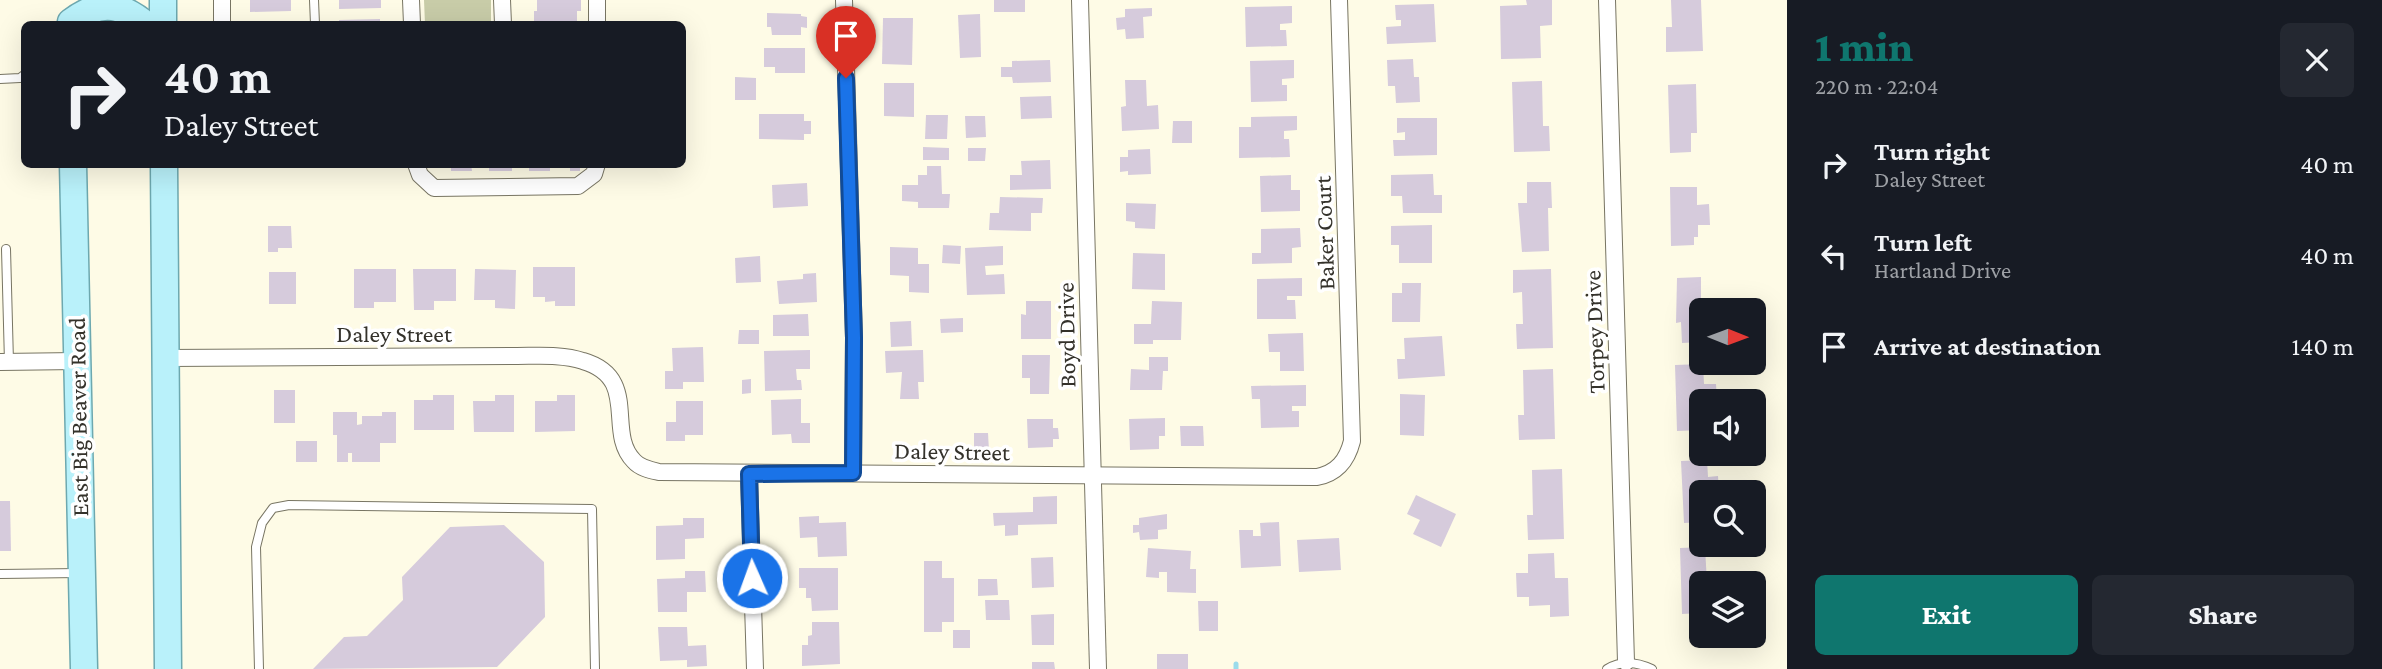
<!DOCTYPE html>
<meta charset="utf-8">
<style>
body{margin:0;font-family:"Crimson Pro",serif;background:#242831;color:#f1f3f6;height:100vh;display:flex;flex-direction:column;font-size:26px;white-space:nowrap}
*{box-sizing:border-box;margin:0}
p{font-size:23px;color:#9ea1a6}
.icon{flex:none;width:38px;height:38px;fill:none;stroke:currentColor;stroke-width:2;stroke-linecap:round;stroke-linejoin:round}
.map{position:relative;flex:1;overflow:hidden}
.drawer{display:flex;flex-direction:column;background:#171b24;width:595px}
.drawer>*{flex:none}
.guide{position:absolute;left:21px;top:21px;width:665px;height:147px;border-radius:10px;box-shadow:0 7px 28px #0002;background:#171b24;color:#f1f3f6;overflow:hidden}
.needle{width:46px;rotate:91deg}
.buttons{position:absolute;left:1689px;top:298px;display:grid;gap:14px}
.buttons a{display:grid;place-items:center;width:77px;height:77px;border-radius:10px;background:#171b24;box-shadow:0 7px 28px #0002;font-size:35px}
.pin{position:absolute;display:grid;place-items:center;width:60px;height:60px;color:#fff;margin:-72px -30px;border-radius:50% 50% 50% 0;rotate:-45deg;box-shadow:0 0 7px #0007}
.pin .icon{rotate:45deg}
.me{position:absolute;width:77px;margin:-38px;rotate:358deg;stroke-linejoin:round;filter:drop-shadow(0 0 5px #0008)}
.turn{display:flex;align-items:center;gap:24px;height:147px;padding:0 28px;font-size:32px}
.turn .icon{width:91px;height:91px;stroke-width:2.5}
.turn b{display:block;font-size:49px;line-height:60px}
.round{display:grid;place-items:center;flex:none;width:74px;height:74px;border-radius:10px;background:#242831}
.overview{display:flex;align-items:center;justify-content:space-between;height:119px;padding:0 28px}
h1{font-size:42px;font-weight:800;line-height:52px;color:#0f766e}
.cta{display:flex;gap:14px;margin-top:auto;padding:14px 28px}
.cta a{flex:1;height:80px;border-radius:10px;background:#0f766e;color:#fff;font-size:28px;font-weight:800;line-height:80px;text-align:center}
.cta a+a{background:#242831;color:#f1f3f6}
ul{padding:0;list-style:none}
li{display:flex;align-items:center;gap:21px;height:91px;padding:0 28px}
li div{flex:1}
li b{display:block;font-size:26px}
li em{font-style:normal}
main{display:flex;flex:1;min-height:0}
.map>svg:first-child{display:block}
.green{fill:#c8cca8}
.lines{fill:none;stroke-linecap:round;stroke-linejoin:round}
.stream{stroke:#9adbeb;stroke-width:5}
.building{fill:#d6cbdc}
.lane-casing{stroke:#787563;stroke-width:10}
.street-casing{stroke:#787563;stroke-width:18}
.primary-casing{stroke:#6da8af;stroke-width:29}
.lane{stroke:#fff;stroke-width:8}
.street{stroke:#fff;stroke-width:16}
.primary{stroke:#b9f1fa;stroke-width:26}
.route-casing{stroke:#114b97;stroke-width:18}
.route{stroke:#1a73e8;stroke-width:12}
.labels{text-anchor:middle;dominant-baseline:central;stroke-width:7;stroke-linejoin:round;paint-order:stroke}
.street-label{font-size:24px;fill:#34322b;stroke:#fff}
</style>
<main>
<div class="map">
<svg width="1787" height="669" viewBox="0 0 1787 669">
<rect width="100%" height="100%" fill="#fefbe6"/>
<polygon class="green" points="424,0 491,0 491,24 425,24"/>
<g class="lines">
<polyline class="stream" points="1236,664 1236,669"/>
</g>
<g class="building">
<polygon points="250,0 291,0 291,11 250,12"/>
<polygon points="339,0 381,0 381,8 339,9"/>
<polygon points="537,0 581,0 581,11 577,11 577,24 534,24 534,11 537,11"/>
<rect x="994" y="0" width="31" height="12"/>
<polygon points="1526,0 1552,0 1552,25 1540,26 1541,58 1501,59 1500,6 1527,5"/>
<polygon points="1671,0 1701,0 1703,51 1666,52 1666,27 1672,27"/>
<polygon points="1434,4 1436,42 1387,44 1386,27 1401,26 1401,20 1396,20 1395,5"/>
<polygon points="1292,6 1292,23 1280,24 1280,30 1286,30 1287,46 1246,47 1245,7"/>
<polygon points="1152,8 1152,16 1143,17 1144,38 1126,39 1125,29 1117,30 1116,18 1125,17 1125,9"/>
<polygon points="767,13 801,14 801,16 807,17 807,28 801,27 801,35 772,35 771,27 767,27"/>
<polygon points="980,14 981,57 960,58 958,15"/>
<polygon points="883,18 913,18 912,65 882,64"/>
<polygon points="380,19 380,24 339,24 339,20"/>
<polygon points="291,21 291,24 250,24 250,22"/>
<polygon points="764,48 805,48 805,73 775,73 775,67 764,67"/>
<polygon points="1413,59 1414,77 1419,77 1420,102 1396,103 1395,86 1388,86 1387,60"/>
<polygon points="1050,60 1051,82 1013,83 1012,77 1001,77 1001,67 1012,67 1012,61"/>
<polygon points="1294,60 1294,78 1282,79 1282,85 1287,85 1287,101 1251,102 1250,61"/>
<polygon points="735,77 756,78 756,100 735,100"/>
<polygon points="1125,80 1146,80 1147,106 1158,105 1159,129 1122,131 1121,107 1126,106"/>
<polygon points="1542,81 1543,126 1549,126 1550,151 1514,152 1512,82"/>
<polygon points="884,83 914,83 914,117 884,116"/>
<polygon points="1696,84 1697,133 1691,133 1691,152 1670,153 1668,85"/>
<polygon points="1051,96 1052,118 1021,119 1020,97"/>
<polygon points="759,114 804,114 804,121 811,121 811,134 804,134 804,140 759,139"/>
<polygon points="926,115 948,115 947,139 925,139"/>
<polygon points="965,116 985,116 986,137 966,138"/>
<polygon points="1297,116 1297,130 1284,131 1284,139 1289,139 1290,157 1239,158 1239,127 1251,127 1251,117"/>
<polygon points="1397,118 1437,118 1437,155 1394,156 1393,140 1405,140 1405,132 1397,133"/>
<polygon points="1173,121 1192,121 1192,143 1172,143"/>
<polygon points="923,147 949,148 949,160 923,160"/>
<polygon points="968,148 986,148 985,161 968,161"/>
<polygon points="1150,149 1151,174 1128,175 1128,171 1120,172 1120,157 1128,157 1128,150"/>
<polygon points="1050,160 1051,189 1010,190 1010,175 1022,175 1021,161"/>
<polygon points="451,164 471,164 472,171 451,171"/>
<rect x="489" y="164" width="23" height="7"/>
<rect x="529" y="164" width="21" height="7"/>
<rect x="570" y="164" width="10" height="7"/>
<polygon points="927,166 941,166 942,194 950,194 949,208 918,208 918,202 902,201 902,185 918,185 918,175 927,175"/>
<polygon points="1433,174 1434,195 1442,195 1442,213 1403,213 1402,196 1391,196 1391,175"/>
<polygon points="1291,175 1291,190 1300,190 1300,211 1261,212 1260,176"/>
<polygon points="1527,182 1551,182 1552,208 1548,208 1549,251 1522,252 1518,203 1527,203"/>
<polygon points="807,183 808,206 773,208 772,185"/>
<polygon points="1670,187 1697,187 1697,205 1709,204 1710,225 1698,225 1698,237 1694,237 1694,245 1671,246"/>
<polygon points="1000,197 1043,198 1042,213 1031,213 1031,231 989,230 990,213 999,213"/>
<polygon points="1126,203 1156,204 1155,229 1135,228 1135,222 1126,221"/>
<polygon points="1432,225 1432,263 1399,263 1399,245 1391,245 1391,226"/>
<polygon points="268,226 291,226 292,248 278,248 278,252 268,252"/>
<polygon points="1300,228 1301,247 1292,248 1292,263 1252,264 1252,253 1261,253 1261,229"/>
<polygon points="943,245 961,246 960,264 942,263"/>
<polygon points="1003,246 1003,265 985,266 986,275 1004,274 1005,294 967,295 965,248"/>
<polygon points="890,247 918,248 918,264 929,264 929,293 909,292 909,276 890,275"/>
<polygon points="1133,253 1165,254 1165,290 1132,289"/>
<polygon points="760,256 761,282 736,283 735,258"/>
<polygon points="533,267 575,267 575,306 555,306 555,301 545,302 545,297 533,297"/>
<polygon points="354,269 396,269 396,302 374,302 374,308 354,308"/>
<polygon points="413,269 456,269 456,301 434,301 434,310 414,310"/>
<polygon points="475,269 516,270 515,309 495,308 495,300 474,300"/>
<polygon points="1551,269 1553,348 1517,349 1516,324 1523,324 1522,292 1513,293 1513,270"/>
<rect x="269" y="272" width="27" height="32"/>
<polygon points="816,273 817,302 779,304 777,281 803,279 803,274"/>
<polygon points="1701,277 1701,342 1682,343 1681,322 1676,323 1677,278"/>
<polygon points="1302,278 1302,296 1287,296 1287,300 1295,300 1296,319 1257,319 1257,279"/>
<polygon points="1402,283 1421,283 1420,322 1392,322 1392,293 1402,293"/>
<polygon points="1026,301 1051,301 1051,339 1021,339 1021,314 1026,315"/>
<polygon points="1152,301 1182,302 1181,340 1153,340 1153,344 1134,344 1134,324 1151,324"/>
<polygon points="808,314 809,336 773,336 773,315"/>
<polygon points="963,318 963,332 941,333 940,319"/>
<polygon points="911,321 912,346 891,347 890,322"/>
<polygon points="739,330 759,330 759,344 738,344"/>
<polygon points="1303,333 1304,371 1280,371 1280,352 1269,352 1268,334"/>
<polygon points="1442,336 1445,376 1398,379 1397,359 1405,359 1404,338"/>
<polygon points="703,347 704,382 683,382 683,389 665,389 665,371 673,371 672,348"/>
<polygon points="810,350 810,369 796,369 797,380 801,380 802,390 765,391 764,351"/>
<polygon points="923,350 924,382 918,382 919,399 900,399 902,372 886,373 885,351"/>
<polygon points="1022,355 1050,355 1049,394 1030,394 1030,378 1022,378"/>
<polygon points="1149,357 1168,357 1168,371 1163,371 1162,390 1130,390 1131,369 1149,370"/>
<polygon points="1703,364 1704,384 1716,384 1717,401 1701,401 1701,430 1677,431 1675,365"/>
<polygon points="1553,369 1555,439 1519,440 1518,415 1524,415 1523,370"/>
<polygon points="751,379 751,393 742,394 742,380"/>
<polygon points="1306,385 1306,406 1292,406 1292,411 1299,411 1299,427 1261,428 1260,399 1252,399 1251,386"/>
<rect x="274" y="390" width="21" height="33"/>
<polygon points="1400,394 1425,395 1424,436 1400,435"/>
<polygon points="433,395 454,395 454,430 414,430 414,400 433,400"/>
<polygon points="495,395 514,395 514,432 474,432 473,401 495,401"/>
<polygon points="557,395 575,395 575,431 535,432 535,401 557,401"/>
<polygon points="801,399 801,423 810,423 810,443 792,443 791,434 772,435 771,400"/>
<polygon points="676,401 703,401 703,435 685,435 685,441 666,441 666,422 676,422"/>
<polygon points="333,412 357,412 357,425 362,424 362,416 382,416 382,412 396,412 396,443 380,443 380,462 352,462 352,453 348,453 348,462 337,462 337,435 333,435"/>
<polygon points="1165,418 1165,436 1159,436 1159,449 1130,450 1129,419"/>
<polygon points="1027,419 1053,419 1053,428 1058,428 1059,439 1053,439 1053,447 1028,448"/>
<polygon points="1180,426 1203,426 1204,446 1181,446"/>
<polygon points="974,433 988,433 989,451 974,451"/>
<rect x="296" y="441" width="21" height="21"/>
<polygon points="1707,460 1708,477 1718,476 1719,492 1701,492 1701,522 1684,523 1681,461"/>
<polygon points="1562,469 1564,539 1528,540 1527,515 1533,515 1532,470"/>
<polygon points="1416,495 1456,514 1441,547 1413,534 1420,520 1407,514"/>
<polygon points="1057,496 1057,524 1018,525 1018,535 1005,536 1005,525 994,526 993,513 1033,512 1033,497"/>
<polygon points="0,501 10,501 11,551 0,551"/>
<polygon points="1167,514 1167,529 1158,530 1158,539 1140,540 1139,532 1133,533 1133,525 1139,525 1139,518"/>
<polygon points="819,516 819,523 846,522 847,556 818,557 817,537 800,538 799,517"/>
<polygon points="683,518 704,518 704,538 685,539 685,559 656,560 656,526 683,525"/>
<polygon points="1279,522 1281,566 1241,568 1239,530 1253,530 1253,536 1261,536 1260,523"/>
<polygon points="504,525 544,562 545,617 497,667 313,669 344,637 367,636 403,600 402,577 450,527"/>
<polygon points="1339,538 1341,570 1299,572 1297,540"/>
<polygon points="1705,547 1707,583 1701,583 1701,613 1682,614 1680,548"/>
<polygon points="1148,548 1191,551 1190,569 1196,569 1196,593 1167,592 1167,572 1159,572 1159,578 1146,577"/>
<polygon points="1554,553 1555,578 1568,578 1569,616 1550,617 1550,605 1529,606 1529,597 1517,597 1516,573 1528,573 1528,554"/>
<polygon points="1053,557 1054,587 1032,588 1031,558"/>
<polygon points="924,561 942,561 942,578 954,578 954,622 942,622 942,632 924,632"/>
<polygon points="799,568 838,568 838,610 812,611 811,598 806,598 806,588 799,588"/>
<polygon points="685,571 705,571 706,592 687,592 687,612 658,612 657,579 685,578"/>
<polygon points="978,579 997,579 998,595 978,596"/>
<polygon points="985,600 1009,600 1010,620 986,620"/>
<polygon points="1198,601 1218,601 1218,631 1199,631"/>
<polygon points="1054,614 1054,645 1032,645 1031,615"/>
<polygon points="812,622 839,622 840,664 802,666 802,645 808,645 808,636 812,635"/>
<polygon points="658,627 687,627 688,646 706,645 707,666 687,667 687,660 660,661"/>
<rect x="953" y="630" width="17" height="18"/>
<rect x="1157" y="654" width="31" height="15"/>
<polygon points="1032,662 1054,662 1055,669 1032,669"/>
</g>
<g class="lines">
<defs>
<g id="lane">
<polyline points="314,0 315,24"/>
<polyline points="0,79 20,78 24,75"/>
<polyline points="6,249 9,362"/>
<polyline points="0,574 79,573"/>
<polyline points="259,669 256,547 262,523 273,508 289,505 592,509 595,669"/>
<path d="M1607 669C1621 660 1637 662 1652 669"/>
</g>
<g id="street">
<polyline points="222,0 222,24"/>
<polyline points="411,0 412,24"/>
<polyline points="502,0 503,24"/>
<polyline points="597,0 597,24"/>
<polyline points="844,0 854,338 853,473"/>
<polyline points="1080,0 1098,669"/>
<polyline points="1607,0 1626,662"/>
<polyline points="416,164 420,175 434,188 578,186 594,174 597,164"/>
<path d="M166 358 517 356C538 356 562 354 583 361 641 378 605 432 634 461 640 468 650 470 659 472L1317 477C1337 473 1347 461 1352 441L1339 0"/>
<polyline points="0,362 77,361"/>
<polyline points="749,474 755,669"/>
</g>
<g id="primary">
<polyline points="163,0 163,24"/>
<path d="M71 22C99 1 118 2 145 24"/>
<polyline points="73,164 84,669"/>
<polyline points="164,164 168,669"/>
</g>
</defs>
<use href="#lane" class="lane-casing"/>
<use href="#street" class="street-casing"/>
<use href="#primary" class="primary-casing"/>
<use href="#lane" class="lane"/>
<use href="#street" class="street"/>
<use href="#primary" class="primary"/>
</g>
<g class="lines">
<defs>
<polyline id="route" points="752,578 749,474 853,473 854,338 846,78"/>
</defs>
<use href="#route" class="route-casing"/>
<use href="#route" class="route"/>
</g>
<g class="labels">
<g class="street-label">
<text transform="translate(1324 233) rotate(-92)">Baker Court</text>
<text transform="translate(1594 332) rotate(-92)">Torpey Drive</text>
<text x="394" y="333">Daley Street</text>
<text transform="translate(1066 335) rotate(-91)">Boyd Drive</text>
<text transform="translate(78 417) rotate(-91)">East Big Beaver Road</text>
<text transform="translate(952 451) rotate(1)">Daley Street</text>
</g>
</g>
</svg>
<div class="buttons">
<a><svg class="needle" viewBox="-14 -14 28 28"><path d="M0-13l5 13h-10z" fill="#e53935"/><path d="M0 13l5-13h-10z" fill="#9ea1a6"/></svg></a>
<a><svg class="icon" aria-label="sound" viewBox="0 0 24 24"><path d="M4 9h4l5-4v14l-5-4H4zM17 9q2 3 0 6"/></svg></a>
<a><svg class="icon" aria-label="search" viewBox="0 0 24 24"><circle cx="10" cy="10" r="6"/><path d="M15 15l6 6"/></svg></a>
<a><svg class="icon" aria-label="layers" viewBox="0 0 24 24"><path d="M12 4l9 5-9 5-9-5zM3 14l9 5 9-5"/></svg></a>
</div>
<div class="pin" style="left:846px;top:78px;background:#d93025"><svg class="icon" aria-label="arrive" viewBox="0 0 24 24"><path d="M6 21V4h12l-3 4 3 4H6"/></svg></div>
<svg class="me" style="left:752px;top:578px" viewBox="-20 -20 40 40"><circle r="17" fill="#1a73e8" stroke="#fff" stroke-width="3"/><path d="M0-11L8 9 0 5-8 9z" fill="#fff"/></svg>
<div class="guide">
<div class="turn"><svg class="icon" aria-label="right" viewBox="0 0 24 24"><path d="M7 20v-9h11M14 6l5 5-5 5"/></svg><div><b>40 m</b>Daley Street</div></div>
</div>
</div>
<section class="drawer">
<div class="overview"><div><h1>1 min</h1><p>220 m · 22:04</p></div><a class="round"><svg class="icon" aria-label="close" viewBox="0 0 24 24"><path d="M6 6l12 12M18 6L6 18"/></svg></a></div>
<ul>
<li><svg class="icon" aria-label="right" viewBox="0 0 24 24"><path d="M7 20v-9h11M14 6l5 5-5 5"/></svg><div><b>Turn right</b><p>Daley Street</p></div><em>40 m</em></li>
<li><svg class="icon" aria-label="left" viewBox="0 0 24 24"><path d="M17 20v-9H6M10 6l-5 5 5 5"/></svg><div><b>Turn left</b><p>Hartland Drive</p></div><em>40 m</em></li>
<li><svg class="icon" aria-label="arrive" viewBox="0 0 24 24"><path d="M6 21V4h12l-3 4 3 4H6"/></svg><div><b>Arrive at destination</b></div><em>140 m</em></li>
</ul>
<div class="cta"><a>Exit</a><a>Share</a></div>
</section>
</main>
